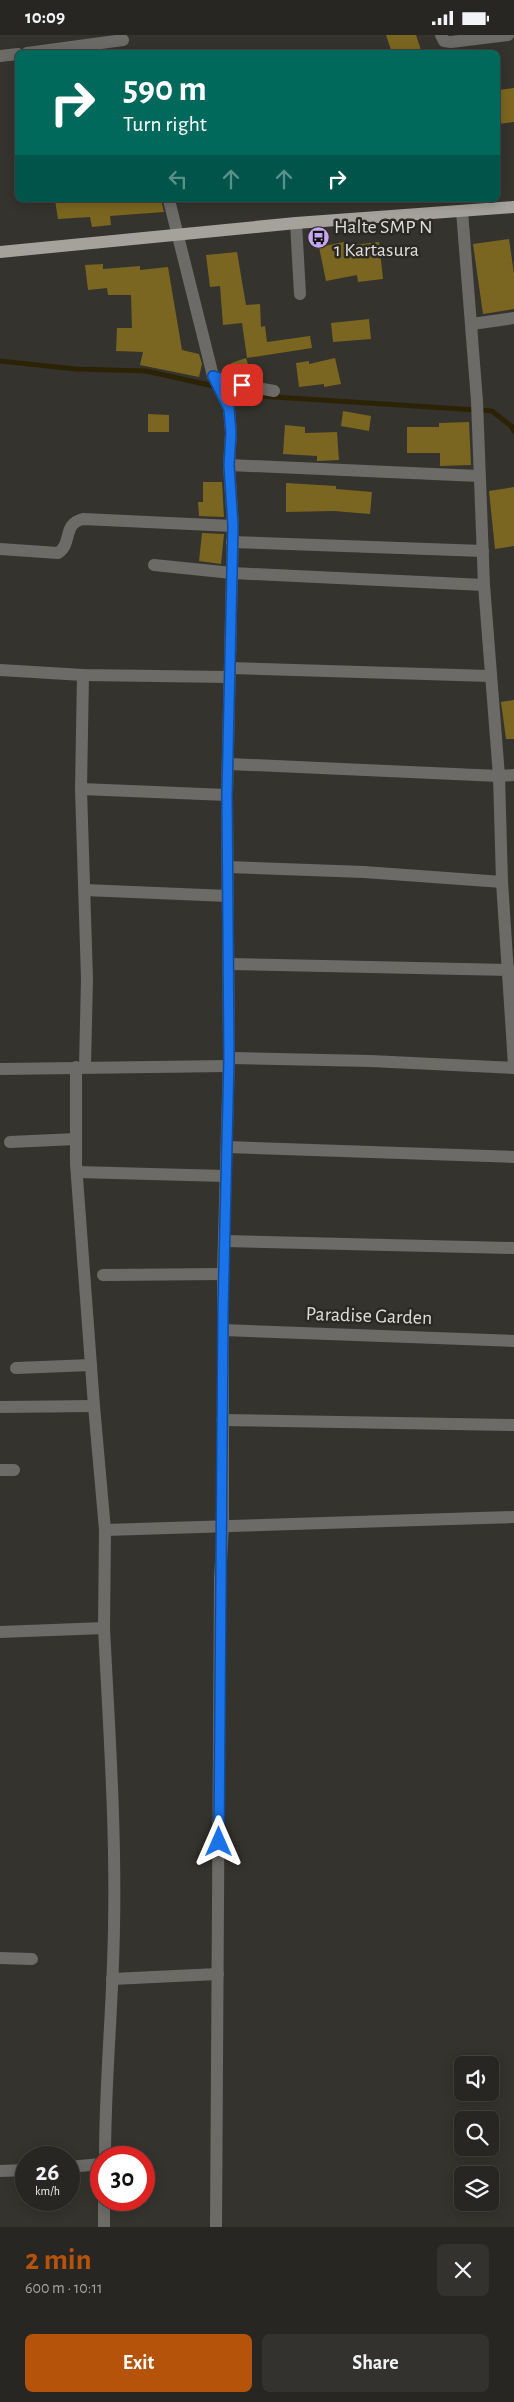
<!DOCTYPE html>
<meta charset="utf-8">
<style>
body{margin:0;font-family:"Alegreya Sans",sans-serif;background:#34322f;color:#f1f3f6;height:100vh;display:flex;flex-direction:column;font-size:19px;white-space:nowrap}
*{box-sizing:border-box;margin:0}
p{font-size:16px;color:#a5a5a5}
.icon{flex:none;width:28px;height:28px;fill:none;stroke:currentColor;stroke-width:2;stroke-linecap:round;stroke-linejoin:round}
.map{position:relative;height:2192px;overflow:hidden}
.panel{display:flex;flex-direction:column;background:#282622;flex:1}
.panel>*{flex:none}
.banner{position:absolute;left:15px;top:15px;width:485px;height:152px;border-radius:8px;box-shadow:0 2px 12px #0003,0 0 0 1px #444340;background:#00695c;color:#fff;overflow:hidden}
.buttons{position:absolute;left:454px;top:2021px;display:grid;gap:10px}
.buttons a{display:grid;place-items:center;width:45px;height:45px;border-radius:8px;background:#282622;box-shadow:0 2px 12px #0003,0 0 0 1px #444340;font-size:25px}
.speed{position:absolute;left:15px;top:2111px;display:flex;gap:10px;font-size:25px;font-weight:700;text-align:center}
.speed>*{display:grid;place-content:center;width:65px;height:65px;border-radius:50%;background:#282622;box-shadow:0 2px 12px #0003,0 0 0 1px #444340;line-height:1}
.speed small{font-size:12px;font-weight:400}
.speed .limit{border:8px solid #d22;background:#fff;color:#111}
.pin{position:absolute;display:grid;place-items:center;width:42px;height:42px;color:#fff;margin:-21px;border-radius:10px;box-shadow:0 2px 8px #0006}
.me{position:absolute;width:55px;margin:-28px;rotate:0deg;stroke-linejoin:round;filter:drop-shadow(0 0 4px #0008)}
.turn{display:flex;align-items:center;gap:18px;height:105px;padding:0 25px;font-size:22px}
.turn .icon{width:65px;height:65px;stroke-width:2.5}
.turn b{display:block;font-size:35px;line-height:42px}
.lanes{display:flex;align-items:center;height:48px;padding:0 25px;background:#0003;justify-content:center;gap:25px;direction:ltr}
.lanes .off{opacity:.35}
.round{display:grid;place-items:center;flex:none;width:52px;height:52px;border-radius:8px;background:#34322f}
.head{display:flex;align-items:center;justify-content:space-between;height:85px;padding:0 25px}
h1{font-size:30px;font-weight:600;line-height:38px;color:#b45309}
.cta{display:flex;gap:10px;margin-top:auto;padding:10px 25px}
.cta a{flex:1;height:58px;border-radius:8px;background:#b45309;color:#fff;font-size:20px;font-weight:600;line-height:58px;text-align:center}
.cta a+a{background:#34322f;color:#f1f3f6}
.status{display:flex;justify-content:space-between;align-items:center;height:35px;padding:0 25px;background:#282622;direction:ltr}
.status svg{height:14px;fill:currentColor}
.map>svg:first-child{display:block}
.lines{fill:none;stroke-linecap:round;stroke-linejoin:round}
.stream{stroke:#2c2307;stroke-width:5}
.building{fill:#7a6620}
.minor{stroke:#6c6b68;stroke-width:12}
.major{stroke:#a4a29b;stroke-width:12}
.route-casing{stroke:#114b97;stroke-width:12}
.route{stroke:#1a73e8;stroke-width:9}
.labels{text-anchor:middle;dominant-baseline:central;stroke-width:5;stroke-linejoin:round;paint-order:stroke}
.poi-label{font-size:20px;fill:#dfdeda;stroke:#2b2923;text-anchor:start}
.street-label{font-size:20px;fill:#dfdeda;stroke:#2b2923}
</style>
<div class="status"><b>10:09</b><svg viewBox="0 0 49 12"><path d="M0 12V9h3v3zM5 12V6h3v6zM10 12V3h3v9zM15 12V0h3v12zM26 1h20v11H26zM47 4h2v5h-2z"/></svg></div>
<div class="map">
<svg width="514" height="2192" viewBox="0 0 514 2192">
<rect width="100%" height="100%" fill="#35332d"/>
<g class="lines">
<polyline class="stream" points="0,326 76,334 146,336 259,361 492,376 511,391 514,396"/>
</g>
<g class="building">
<polygon points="386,0 416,0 422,18 392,18"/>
<polygon points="514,53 514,87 498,89 498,55"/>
<polygon points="55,165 161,165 164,177 110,181 111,190 92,192 90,182 58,184"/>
<polygon points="509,204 514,239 514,274 483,279 473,209"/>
<polygon points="344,207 345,211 379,207 383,244 358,247 357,240 326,246 319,212"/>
<polygon points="237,217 246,270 260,269 261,292 265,291 267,307 310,301 312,313 247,323 242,288 223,290 220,251 210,252 206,220"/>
<polygon points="103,229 103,234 140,231 140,235 168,232 182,315 199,319 202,329 199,342 140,330 143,317 116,316 117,293 132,293 131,260 108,260 107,253 88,255 85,230"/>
<polygon points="369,284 371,304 333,307 331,288"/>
<polygon points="246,323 252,341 247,343 235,339 231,328"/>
<polygon points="335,323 341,349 324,352 324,349 299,352 296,328 309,326 309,329"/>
<polygon points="343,376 371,381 369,396 341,391"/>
<polygon points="148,379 169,380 169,397 148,397"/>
<polygon points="469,387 471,430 440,431 440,418 407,418 407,392 439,392 439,388"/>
<polygon points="285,390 305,392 305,398 337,397 339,425 317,426 317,421 283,419"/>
<polygon points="203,447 222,447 224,482 199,481 198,467 203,467"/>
<polygon points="286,448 336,451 336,454 372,457 370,479 334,476 286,477"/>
<polygon points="514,452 514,511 495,514 489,456"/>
<polygon points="202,498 224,499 221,529 199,526"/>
<polygon points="514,665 514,704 506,704 501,667"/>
</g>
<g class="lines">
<g class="minor">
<polyline points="441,0 444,6 451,7 508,0"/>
<polyline points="27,18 123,5"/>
<polyline points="0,21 18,19"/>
<polyline points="169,165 213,341 229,374 231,398 229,430 233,491 227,760 229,1023 223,1239 223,1491 220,1543 216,2192"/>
<polyline points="462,176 477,366 484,550 499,741 502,847 514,1030"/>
<polyline points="296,188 300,259"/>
<polyline points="472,289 514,283"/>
<polyline points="213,341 242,350 274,356"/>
<polyline points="229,430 479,441"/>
<polyline points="232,507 483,516"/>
<path d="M0 514 58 518C73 508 62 489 83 484L233 491"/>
<polyline points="154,530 232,538 484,550"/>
<polyline points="230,633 490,641"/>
<polyline points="0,635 83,640 229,642"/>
<polyline points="83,640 81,754 87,944 85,1031"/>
<polyline points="229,729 499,741 514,740"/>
<polyline points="81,754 227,760"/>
<polyline points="228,832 364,837 502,847"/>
<polyline points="85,855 228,861"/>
<polyline points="229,929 509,935"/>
<polyline points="229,1023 371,1026 514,1033"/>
<polyline points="0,1034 228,1031"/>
<polyline points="10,1107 76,1104"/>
<polyline points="227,1112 514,1122"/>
<polyline points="77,1137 225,1141"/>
<polyline points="225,1206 514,1213"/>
<polyline points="103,1240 223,1239"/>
<polyline points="223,1295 514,1306"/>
<polyline points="16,1333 91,1330"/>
<polyline points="0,1372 94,1371"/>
<polyline points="222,1385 514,1390"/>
<polyline points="0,1435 14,1435"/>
<polyline points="105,1495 514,1482"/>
<path d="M104 1593C109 1693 116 1792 114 1892 113 1969 105 2045 105 2122"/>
<polyline points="0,1597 104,1593 105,1495 94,1371 76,1129 76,1032"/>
<polyline points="0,1923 32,1924"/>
<polyline points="112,1944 218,1939"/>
<polyline points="69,2132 101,2129"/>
<polyline points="0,2136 26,2135"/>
<polyline points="104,2192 104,2165"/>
</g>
<polyline class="major" points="0,217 296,188 514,172"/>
</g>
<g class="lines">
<defs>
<polyline id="route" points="219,1807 223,1276 229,1023 227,760 233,491 229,430 231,398 229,374 213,341 242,350"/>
</defs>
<use href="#route" class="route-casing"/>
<use href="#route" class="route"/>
</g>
<defs>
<symbol id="bus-disc" viewBox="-11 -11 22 22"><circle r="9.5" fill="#c5a7f1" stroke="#2b2923"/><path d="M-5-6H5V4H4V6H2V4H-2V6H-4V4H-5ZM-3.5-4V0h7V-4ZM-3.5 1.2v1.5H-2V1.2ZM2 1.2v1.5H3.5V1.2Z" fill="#111"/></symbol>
</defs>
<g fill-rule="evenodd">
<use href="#bus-disc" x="306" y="190" width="25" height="25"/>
</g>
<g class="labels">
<g class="poi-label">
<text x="334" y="192">Halte SMP N<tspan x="334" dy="23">1 Kartasura</tspan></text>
</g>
<g class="street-label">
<text transform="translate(369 1281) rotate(2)">Paradise Garden</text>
</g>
</g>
</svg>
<div class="buttons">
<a><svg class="icon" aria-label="sound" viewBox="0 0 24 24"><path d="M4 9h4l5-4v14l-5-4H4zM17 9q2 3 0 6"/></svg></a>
<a><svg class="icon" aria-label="search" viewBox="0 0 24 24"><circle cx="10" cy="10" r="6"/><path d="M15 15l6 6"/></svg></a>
<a><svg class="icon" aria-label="layers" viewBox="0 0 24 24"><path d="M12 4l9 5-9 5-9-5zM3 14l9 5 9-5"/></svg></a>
</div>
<div class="speed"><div>26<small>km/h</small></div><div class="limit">30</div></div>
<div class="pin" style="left:242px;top:350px;background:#d93025"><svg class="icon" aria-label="arrive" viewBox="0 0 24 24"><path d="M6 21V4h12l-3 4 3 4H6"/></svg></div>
<svg class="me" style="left:219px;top:1807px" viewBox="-20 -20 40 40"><path d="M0-17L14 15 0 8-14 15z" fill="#1a73e8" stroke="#fff" stroke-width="4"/></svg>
<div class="banner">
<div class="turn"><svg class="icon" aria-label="right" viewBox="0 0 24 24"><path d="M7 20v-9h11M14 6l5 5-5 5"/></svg><div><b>590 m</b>Turn right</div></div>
<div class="lanes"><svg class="icon off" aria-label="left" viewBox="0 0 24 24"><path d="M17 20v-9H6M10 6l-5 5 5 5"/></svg><svg class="icon off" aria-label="ahead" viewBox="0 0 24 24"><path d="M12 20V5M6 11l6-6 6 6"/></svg><svg class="icon off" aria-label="ahead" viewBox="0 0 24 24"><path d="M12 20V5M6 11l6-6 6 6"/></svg><svg class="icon" aria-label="right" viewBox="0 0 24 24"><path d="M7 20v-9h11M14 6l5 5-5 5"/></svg></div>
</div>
</div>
<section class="panel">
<div class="head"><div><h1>2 min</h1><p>600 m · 10:11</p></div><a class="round"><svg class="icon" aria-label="close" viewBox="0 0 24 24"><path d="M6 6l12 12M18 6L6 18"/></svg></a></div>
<div class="cta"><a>Exit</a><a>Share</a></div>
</section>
